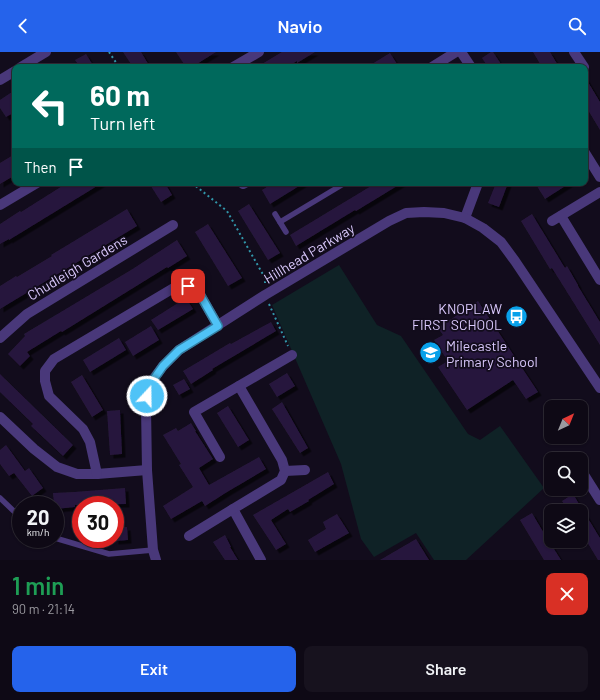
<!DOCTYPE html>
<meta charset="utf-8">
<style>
body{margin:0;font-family:Barlow,sans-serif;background:#17121e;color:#f1f3f6;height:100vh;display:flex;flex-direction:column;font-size:15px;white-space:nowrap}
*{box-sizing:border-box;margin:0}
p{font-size:13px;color:#9b9aa0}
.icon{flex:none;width:22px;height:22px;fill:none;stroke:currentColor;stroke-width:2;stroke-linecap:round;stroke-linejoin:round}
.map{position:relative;height:508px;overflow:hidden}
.details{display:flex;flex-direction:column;background:#0e0915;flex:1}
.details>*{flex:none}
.banner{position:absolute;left:12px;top:12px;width:576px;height:122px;border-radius:8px;box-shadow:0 1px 3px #0004,0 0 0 1px #2e2a34;background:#00695c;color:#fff;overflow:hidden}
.needle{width:26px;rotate:43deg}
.tools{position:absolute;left:544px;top:348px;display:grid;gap:8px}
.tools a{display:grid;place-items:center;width:44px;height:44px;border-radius:8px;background:#0e0915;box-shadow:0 1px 3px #0004,0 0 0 1px #2e2a34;font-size:20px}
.speed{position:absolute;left:12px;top:444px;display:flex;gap:8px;font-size:20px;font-weight:700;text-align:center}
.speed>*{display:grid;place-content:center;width:52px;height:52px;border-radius:50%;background:#0e0915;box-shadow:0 1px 3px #0004,0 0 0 1px #2e2a34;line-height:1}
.speed small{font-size:10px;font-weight:400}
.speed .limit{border:6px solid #d22;background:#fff;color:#111}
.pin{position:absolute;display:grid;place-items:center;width:34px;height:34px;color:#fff;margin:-17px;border-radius:8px;box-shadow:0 2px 6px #0006}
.me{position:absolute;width:44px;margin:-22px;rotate:21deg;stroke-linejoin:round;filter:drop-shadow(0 0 3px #0008)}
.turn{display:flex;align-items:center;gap:14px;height:84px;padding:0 12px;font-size:18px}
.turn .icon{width:52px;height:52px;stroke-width:2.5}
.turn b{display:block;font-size:28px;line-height:34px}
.then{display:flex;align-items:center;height:38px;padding:0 12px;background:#0003;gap:8px;font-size:15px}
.round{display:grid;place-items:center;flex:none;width:42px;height:42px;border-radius:8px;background:#17121e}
.head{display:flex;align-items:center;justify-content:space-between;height:68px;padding:0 12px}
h1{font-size:24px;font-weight:600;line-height:30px;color:#1e9e55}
.primary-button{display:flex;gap:8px;margin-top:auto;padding:8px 12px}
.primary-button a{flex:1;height:46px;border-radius:8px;background:#2563eb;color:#fff;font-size:16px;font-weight:600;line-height:46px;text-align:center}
.primary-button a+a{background:#17121e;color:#f1f3f6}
header{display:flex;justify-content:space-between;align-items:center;height:52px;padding:0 12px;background:#2563eb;color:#fff;font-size:18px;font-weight:600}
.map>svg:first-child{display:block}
.green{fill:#0f2226}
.building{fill:#28193c;filter:url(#shadow)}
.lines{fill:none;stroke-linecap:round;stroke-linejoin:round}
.path{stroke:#3196a9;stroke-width:2;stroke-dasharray:2 3;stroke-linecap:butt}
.lane{stroke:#49387a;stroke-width:5.5}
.street{stroke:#49387a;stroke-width:10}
.route-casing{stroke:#337fa1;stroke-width:10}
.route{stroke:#4fc3f7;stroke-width:7}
.labels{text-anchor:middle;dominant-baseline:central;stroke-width:3.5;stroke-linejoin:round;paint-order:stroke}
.street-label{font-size:14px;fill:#dac9fd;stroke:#120c1c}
.poi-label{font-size:14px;fill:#dac9fd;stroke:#120c1c;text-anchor:end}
</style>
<header><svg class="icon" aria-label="back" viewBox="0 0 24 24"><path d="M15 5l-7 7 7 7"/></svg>Navio<svg class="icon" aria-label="search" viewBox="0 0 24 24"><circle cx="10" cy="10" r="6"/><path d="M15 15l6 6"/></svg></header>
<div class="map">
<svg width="600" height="508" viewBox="0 0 600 508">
<defs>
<filter id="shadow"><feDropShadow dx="3.5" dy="3.5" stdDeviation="0" flood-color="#0009"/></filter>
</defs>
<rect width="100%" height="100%" fill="#120c1c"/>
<polygon class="green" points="339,213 377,273 401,284 468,382 480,388 500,374 544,436 466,508 434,508 416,481 374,505 361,487 341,412 272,253"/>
<g class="building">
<polygon points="123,0 141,0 150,15 133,15"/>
<polygon points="176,0 216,0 192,15 186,15"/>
<polygon points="282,0 315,0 297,11 297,9 287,15 257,15"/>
<polygon points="491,0 493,0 503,15 488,15 482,6"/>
<polygon points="533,0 550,0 559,15 542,15"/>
<polygon points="390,1 399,15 367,15"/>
<polygon points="86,2 94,15 80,15 75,8"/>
<polygon points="585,25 600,50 600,78 585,53"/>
<polygon points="15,38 15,60 6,65 0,56 0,48"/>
<polygon points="15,102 15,123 0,132 0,111"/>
<polygon points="67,131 102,131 9,188 9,187 0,192 0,172 20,159 21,160"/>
<polygon points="149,131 165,131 172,143 161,150"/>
<polygon points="273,131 304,131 270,152 262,138"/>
<polygon points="376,131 402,131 356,159 355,158 296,194 290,183"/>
<polygon points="496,131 508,131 499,155 488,151"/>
<polygon points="535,131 570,131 545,147"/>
<polygon points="249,152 280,201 268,208 238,159"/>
<polygon points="127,157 137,174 0,257 0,234 16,224 17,225 52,204 51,203"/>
<polygon points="532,162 565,216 567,214 578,233 578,234 600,270 600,293 552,216 550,217 521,169"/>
<polygon points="208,172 242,226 228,234 195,180"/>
<polygon points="177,188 187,204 168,216 167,215 62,280 61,279 27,300 30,304 20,314 8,302 25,284 24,282 131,218"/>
<polygon points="186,246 193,257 158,278 151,268"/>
<polygon points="478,249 538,340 526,347 513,328 467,358 438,315 448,309 434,288 443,283 438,276"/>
<polygon points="271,270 276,279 212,317 213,318 191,332 183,319 230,291 231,292"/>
<polygon points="151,274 159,288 133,304 125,290"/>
<polygon points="119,286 126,298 90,320 83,308"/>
<polygon points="287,321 295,334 277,345 269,332"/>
<polygon points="0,322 73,393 63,404 31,374 33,372 0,340"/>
<polygon points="82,323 103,358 92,365 71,330"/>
<polygon points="184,327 190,337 179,343 173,333"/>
<polygon points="282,350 308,396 300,401 272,357"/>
<polygon points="228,354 249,388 238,395 217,361"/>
<polygon points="120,358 122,402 110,403 107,359"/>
<polygon points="191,371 196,379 195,379 213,407 199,416 209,433 259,405 266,417 227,440 205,454 202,449 171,467 163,454 193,435 179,413 181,412 163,383 176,376 178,379"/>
<polygon points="6,393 25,419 29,416 43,436 32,444 14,421 9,424 0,412 0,398"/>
<polygon points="328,420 334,432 308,448 309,449 290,460 288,457 271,468 286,492 276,498 253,463"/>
<polygon points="125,436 126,452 75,453 75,455 55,457 55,453 54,453 53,441 74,440"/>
<polygon points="573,442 600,486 600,508 598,508 581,480 581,459 569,459 562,449"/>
<polygon points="532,461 542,478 561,508 544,508 520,468"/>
<polygon points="337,462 349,481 315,500 308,488 326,477 323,470"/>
<polygon points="127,475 128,488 115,489 115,476"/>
<polygon points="225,483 231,495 230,495 238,508 225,508 213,490"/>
<polygon points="416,487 429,508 380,508"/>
</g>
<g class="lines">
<g class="path">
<polyline points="109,0 119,15"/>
<polyline points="192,131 227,159 265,226 265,231"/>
<polyline points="269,252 288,294"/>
</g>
<g class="lane">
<polyline points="275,162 286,180"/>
<polyline points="280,170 345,131"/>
<polyline points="0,446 21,466"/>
<polyline points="55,486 109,502 153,498"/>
</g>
<g class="street">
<polyline points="461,0 471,15"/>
<polyline points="574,0 584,15"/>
<polyline points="21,15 46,0"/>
<polyline points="233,15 259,0"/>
<polyline points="432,15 456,0"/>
<polyline points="0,28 15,19"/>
<polyline points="585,101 600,125"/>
<polyline points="243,132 245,131"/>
<polyline points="0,153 37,131"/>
<polyline points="561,164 600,228"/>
<polyline points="465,166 478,131"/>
<polyline points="552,169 600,140"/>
<polyline points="0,286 27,262 173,173"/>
<polyline points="239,334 282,408 285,419 281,428 233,457 261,508"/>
<polyline points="0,365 34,397 57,415 77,422 97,422 147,418"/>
<polyline points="220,405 194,360 292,303"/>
<polyline points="581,418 600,448"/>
<polyline points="285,419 305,418"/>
<polyline points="97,422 90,390 83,377 49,344 45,329 45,319 54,307 177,234 188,234 198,239 218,274"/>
<polyline points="189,484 233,457"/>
<polyline points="156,508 153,498 147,418 146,355 149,333 163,314 179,298 265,243 389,169 406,161 424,160 444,161 465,166 483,176 501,190 515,209 600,336"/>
</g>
</g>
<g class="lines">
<defs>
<polyline id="route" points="147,344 149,334 163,314 179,298 218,274 198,239 188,234"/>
</defs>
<use href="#route" class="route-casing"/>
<use href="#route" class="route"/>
</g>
<defs>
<symbol id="bus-disc" viewBox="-11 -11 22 22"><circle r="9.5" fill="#08a1ea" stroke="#120c1c"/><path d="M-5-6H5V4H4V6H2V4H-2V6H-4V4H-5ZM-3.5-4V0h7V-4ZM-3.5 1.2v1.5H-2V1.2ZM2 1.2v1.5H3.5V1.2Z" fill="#fff"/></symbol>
<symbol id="school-disc" viewBox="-11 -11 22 22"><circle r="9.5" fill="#08a1ea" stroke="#120c1c"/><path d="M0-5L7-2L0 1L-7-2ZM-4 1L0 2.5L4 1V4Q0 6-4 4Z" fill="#fff"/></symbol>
</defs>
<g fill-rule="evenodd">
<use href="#bus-disc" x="504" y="252" width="25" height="25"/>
<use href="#school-disc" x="418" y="288" width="25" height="25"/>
</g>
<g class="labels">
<g class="street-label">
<text transform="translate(309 201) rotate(-31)">Hillhead Parkway</text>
<text transform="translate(77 215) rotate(-31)">Chudleigh Gardens</text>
</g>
<g class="poi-label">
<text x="502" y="256">KNOPLAW<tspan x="502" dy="16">FIRST SCHOOL</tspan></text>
<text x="446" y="293" text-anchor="start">Milecastle<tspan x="446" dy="16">Primary School</tspan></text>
</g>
</g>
</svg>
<div class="tools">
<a><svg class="needle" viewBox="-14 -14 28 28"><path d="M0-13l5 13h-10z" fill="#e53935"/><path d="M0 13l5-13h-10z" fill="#9b9aa0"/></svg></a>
<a><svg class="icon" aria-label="search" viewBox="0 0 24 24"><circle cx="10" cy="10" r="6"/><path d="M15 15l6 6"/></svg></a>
<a><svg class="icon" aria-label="layers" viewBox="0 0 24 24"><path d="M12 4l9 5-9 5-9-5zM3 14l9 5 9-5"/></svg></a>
</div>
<div class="speed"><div>20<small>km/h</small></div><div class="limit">30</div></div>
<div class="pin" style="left:188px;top:234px;background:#d93025"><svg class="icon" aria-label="arrive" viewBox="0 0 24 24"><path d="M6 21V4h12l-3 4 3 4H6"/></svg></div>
<svg class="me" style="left:147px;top:344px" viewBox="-20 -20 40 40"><circle r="17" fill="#4fc3f7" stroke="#fff" stroke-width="3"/><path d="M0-11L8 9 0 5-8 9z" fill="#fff"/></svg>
<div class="banner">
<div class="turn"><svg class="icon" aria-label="left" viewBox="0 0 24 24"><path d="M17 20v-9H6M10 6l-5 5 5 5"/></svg><div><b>60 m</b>Turn left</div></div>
<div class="then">Then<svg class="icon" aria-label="arrive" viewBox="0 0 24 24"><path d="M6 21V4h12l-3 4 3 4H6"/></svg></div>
</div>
</div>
<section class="details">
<div class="head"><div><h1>1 min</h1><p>90 m · 21:14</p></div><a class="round" style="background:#d93025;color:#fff"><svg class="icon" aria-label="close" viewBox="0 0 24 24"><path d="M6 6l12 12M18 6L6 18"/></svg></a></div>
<div class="primary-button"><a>Exit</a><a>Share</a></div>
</section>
